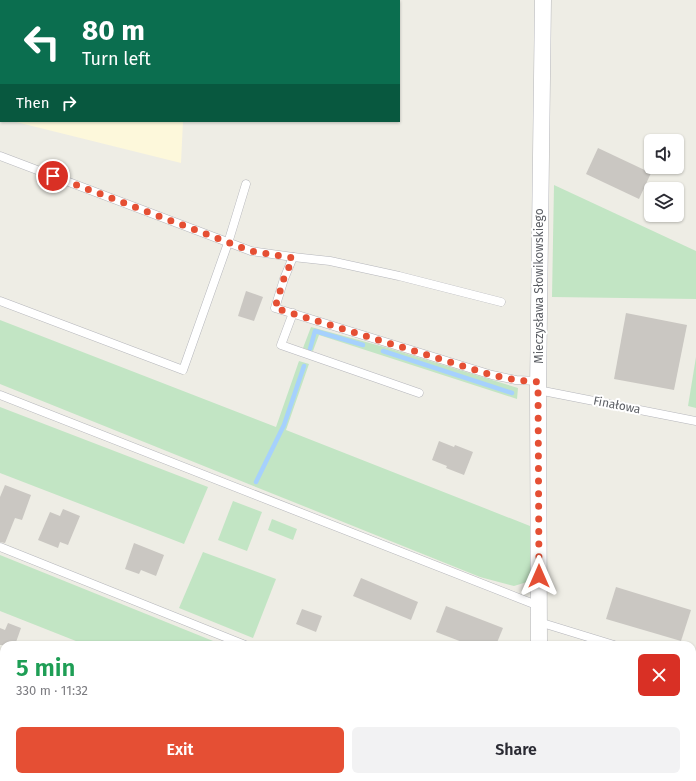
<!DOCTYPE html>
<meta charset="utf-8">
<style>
body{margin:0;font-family:"Fira Sans",sans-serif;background:#f2f2f3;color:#2b2b33;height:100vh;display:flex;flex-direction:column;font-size:15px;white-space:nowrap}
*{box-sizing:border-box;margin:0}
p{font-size:13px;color:#7c7c81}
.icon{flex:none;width:22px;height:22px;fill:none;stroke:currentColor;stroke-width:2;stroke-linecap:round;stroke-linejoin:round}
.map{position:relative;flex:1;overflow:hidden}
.panel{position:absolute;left:0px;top:641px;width:696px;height:140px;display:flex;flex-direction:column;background:#fff;border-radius:12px 12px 0 0;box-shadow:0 1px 3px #0004}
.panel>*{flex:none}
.hud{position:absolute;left:0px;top:0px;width:400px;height:122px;box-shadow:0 1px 3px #0004;background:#0b6e4f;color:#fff;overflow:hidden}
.fabs{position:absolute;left:644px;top:134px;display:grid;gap:8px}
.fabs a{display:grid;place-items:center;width:40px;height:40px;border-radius:6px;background:#fff;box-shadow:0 1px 3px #0004;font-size:20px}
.pin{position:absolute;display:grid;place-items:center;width:34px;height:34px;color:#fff;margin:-17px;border:2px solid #fff;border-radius:50%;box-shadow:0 1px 4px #0007}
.me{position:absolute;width:44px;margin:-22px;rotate:0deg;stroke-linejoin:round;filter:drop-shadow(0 0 3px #0008)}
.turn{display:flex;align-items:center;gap:14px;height:84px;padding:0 16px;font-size:18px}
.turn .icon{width:52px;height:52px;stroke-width:2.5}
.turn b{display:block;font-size:28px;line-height:34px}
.then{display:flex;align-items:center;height:38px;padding:0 16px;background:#0003;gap:8px;font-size:15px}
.round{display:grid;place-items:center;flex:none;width:42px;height:42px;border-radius:6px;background:#f2f2f3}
.summary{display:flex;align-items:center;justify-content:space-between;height:68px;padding:0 16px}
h1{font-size:24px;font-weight:600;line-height:30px;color:#1e9e55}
.primary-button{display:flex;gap:8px;margin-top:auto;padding:8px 16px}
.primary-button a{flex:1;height:46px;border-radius:6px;background:#e54f34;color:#fff;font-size:16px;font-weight:600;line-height:46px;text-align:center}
.primary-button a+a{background:#f2f2f3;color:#2b2b33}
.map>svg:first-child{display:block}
.commercial{fill:#fdf8db}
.green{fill:#c2e5c4}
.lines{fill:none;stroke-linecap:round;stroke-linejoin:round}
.stream{stroke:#a6d1fd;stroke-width:4.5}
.building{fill:#cac7c2}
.lane-casing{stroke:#b5b6bb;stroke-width:9}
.street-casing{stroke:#b5b6bb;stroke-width:17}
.lane{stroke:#fff;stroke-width:8}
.street{stroke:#fff;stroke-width:16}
.route{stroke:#e54f34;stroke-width:7;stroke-dasharray:0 12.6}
.labels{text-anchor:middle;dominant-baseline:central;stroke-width:4;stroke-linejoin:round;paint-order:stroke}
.street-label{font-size:12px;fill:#5c5f65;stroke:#fff}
</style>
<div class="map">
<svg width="696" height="781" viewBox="0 0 696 781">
<rect width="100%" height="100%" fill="#eeede5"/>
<g class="commercial">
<polygon points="0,0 190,0 1,1 1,118"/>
<polygon points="12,121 183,121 181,163"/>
</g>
<g class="green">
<polygon points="554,185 696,251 696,299 552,297"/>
<polygon points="0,320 276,427 299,361 309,364 286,430 530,526 531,572 527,582 514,586 480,577 0,384"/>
<polygon points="311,327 388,348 518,388 517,399 319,335 313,351 303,348"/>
<polygon points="696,357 696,408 688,406"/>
<polygon points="0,407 208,487 184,544 0,473"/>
<polygon points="233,501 262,512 247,551 218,540"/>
<polygon points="272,519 297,529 293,540 268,530"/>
<polygon points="203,552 276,579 253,638 179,608"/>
<polygon points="0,555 223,645 86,645 0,611"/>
<polygon points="692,775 696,776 696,781 648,781 638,777 692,777"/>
</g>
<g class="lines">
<g class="stream">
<polyline points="310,349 315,331 363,345"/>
<polyline points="383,351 512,393"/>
<polyline points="256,482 284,425 304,366"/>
</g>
</g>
<g class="building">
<polygon points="598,148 651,173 639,199 586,174"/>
<polygon points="246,291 263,297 254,321 238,316"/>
<polygon points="626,313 687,325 674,390 614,379"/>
<polygon points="439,441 454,447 455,445 473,452 464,475 446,468 447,466 432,460"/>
<polygon points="5,485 31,495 22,520 15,518 5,543 0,542 0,497"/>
<polygon points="63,509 80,516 68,545 60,542 58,548 38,540 50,512 60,516"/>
<polygon points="134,543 164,555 156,576 141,570 139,574 125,569"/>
<polygon points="361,578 418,602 411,620 353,596"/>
<polygon points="616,587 691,610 681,641 606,619"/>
<polygon points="446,606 503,628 496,645 470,645 436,632"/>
<polygon points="302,609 322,616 316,632 296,624"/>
<polygon points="8,623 21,628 15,645 0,645 0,628 5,630"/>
</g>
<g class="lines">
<defs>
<g id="lane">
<polyline points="0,156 251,251 293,257 284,279 275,308 492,375 516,380 538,381"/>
<polyline points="293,257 330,261 399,276 501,302"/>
<polyline points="0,301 183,370 228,243 246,184"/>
<polyline points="293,313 281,345 419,393"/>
<polyline points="538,390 696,421"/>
<polyline points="0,395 539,606"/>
<polyline points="0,547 245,645"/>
<polyline points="539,622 614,645"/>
<polyline points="241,777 248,781"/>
</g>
<g id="street">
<polyline points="539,645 538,390 543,0"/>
<polyline points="539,781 539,777"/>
</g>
</defs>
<use href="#lane" class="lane-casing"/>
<use href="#street" class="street-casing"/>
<use href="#lane" class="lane"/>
<use href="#street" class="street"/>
</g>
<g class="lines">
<polyline class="route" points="53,176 251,251 293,258 284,278 275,308 492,375 516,380 538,382 539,576"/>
</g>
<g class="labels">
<g class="street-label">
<text transform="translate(539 286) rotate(-90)">Mieczysława Słowikowskiego</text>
<text transform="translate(617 405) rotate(11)">Finałowa</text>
</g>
</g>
</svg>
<div class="fabs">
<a><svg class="icon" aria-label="sound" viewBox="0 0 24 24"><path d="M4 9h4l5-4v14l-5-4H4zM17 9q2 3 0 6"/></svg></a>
<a><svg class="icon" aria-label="layers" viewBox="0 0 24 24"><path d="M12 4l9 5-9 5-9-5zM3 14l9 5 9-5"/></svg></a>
</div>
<div class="pin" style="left:53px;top:176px;background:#d93025"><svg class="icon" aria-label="arrive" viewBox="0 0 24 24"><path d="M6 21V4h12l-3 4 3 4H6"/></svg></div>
<svg class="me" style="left:539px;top:576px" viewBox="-20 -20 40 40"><path d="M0-17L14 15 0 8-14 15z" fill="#e54f34" stroke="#fff" stroke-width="4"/></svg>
<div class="hud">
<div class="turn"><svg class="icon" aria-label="left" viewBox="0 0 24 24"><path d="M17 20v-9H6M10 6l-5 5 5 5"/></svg><div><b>80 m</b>Turn left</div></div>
<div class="then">Then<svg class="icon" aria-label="right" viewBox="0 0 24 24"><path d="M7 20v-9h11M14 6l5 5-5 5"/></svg></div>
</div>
<section class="panel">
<div class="summary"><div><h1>5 min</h1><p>330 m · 11:32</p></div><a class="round" style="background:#d93025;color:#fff"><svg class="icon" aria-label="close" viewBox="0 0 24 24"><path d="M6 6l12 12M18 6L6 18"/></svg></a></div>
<div class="primary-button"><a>Exit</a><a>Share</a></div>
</section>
</div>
